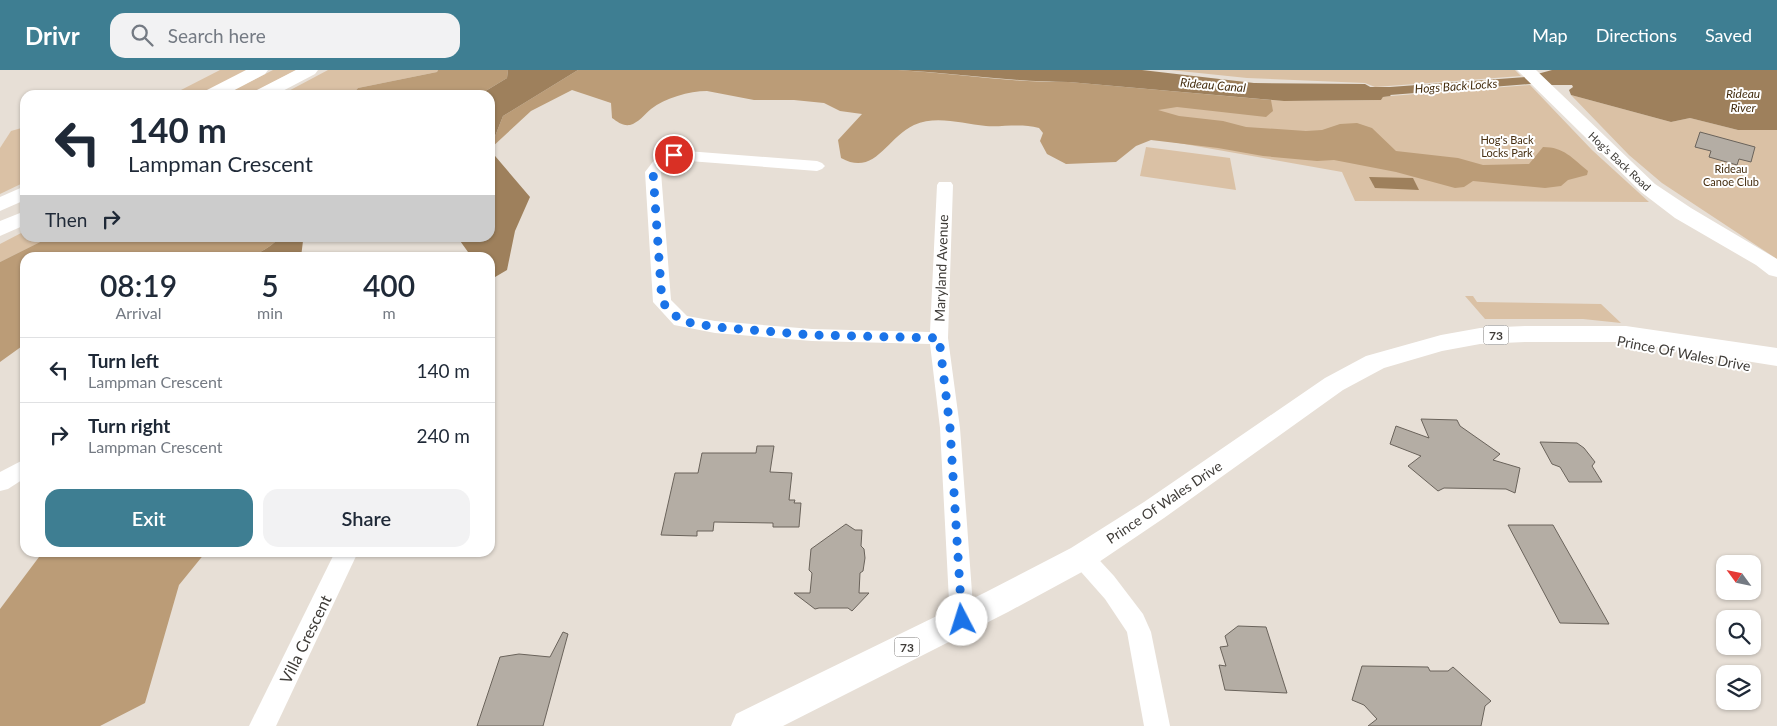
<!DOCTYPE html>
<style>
body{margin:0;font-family:Lato,sans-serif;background:#f2f2f3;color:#1f2937;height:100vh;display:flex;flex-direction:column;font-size:19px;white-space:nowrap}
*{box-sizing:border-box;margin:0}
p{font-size:16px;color:#747a83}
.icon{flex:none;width:28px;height:28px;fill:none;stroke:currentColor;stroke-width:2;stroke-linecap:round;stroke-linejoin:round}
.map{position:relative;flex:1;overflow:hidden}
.side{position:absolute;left:20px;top:182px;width:475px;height:305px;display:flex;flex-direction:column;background:#fff;border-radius:15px;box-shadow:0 1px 4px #0004}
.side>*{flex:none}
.hud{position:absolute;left:20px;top:20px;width:475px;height:152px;border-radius:15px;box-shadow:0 1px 4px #0004;background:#fff;color:#1f2937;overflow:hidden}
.needle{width:32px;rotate:303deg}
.buttons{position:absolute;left:1716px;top:485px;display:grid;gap:10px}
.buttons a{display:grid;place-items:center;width:45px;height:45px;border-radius:10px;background:#fff;box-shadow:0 1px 4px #0004;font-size:25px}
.pin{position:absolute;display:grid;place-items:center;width:42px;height:42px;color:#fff;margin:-21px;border:2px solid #fff;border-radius:50%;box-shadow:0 1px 5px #0007}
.me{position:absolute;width:55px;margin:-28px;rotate:355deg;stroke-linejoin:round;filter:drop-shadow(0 0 4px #0008)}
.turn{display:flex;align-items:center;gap:18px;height:105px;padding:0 25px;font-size:22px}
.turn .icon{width:65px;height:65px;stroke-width:2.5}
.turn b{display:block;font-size:35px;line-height:42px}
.then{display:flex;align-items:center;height:48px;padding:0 25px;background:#0003;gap:10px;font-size:19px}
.eta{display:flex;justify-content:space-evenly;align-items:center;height:85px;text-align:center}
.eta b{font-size:30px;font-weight:600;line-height:35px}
.action{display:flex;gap:10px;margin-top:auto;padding:10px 25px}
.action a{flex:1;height:58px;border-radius:15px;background:#3e7e92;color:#fff;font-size:20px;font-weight:600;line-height:58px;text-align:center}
.action a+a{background:#f2f2f3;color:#1f2937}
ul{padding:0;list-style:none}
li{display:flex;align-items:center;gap:15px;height:65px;padding:0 25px;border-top:1px solid #e0e1e3}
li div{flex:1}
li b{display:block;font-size:19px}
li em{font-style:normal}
header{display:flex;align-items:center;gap:30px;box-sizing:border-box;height:70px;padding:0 25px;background:#3e7e92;color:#fff}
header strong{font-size:24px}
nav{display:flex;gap:28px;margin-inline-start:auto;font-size:18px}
.search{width:350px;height:45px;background:#f2f2f3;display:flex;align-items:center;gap:12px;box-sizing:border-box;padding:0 18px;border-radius:15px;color:#747a83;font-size:19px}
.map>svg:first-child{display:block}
.green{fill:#dac1a5}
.forest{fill:#bb9c77}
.water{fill:#9e805c}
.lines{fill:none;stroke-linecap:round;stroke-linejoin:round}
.canal{fill:#9e805c;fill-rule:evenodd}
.building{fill:#b4ada4;stroke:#6a635b}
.minor{fill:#fff;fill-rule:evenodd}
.major{fill:#fff;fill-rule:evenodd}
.route{stroke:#1a73e8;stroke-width:9;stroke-dasharray:0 16.2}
.labels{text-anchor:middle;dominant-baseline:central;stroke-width:4;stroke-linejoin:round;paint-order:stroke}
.far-park-label{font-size:11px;fill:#462e10;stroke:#fff}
.far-street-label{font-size:11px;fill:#3f3c38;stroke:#fff}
.far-water-label{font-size:12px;font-style:italic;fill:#442d0f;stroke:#fff}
.shield{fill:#fff;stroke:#797674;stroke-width:1}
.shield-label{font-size:12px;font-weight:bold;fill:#3f3c38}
.street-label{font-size:14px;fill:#3f3c38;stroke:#fff}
.near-street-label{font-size:16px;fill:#3f3c38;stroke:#fff}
</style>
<header>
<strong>Drivr</strong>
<div class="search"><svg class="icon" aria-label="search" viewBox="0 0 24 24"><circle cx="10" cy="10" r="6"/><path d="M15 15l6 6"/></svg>Search here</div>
<nav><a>Map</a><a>Directions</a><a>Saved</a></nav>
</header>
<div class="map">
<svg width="1777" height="656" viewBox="0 0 1777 656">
<rect width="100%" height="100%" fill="#e7dfd6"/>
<g class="green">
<polygon points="220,0 248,0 199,25 160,25 181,20"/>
<polygon points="273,0 296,0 249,25 224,25"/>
<polygon points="328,0 438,0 437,2 358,18 352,25 281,25"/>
<polygon points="1170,0 1515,0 1521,6 1375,17 1365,13 1247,8"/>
<polygon points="1530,15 1592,80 1649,132 1355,131 1342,102 1150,68 1148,36 1270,30 1297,31 1381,30 1383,27 1391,26"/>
<polygon points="1571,25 1671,52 1690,48 1738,60 1777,60 1777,189 1662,113 1629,85"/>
<polygon points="25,57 25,112 0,124 0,78 11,61"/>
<polygon points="1146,77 1230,88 1236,120 1140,106"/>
<polygon points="25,161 25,168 48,168 0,192 0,174"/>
<polygon points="1465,226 1473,226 1477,232 1601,234 1621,253 1583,249 1485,249"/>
</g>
<g class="forest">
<polygon points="438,0 508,0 507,8 479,25 352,25 358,18 437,2"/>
<path d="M578 0H898C955 3 1012 13 1069 12L1271 30 1273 41 1266 47 1177 37 1158 40 1179 46 1223 51 1246 57 1306 61 1322 60 1340 54 1357 53 1372 58 1396 81 1458 88 1483 95 1529 94 1543 77C1564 77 1572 88 1588 101L1587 105 1568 110 1561 116 1545 118 1473 111 1464 117 1455 118 1396 102 1334 90 1317 91 1263 86 1218 78 1151 70 1136 76 1116 92 1066 94 1047 84 1040 71 1043 63 1039 58C1021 53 1004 57 986 56 962 54 937 45 914 55 886 68 875 107 841 88L838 70 862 44 840 41 824 33 794 30H754L707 21C689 21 665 28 651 39 645 44 638 53 630 55 622 56 618 52 612 48L611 33 572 20 531 41 490 79 503 46Z"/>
<path d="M48 168H279C273 175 258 185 248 186 235 188 225 183 212 188H25V274L0 292V192Z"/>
<polygon points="42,483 205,483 179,515 145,633 100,656 0,656 0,539"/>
</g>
<g class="water">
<polygon points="508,0 578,0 503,46 490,79 490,25 479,25 507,8"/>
<path d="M898 0H1142L1254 13 1365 14 1372 18H1382L1391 26 1383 27 1381 30 1284 31 1069 12C1012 12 955 3 898 0Z"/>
<polygon points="1552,0 1777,0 1777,60 1738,60 1690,48 1671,52 1571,25 1569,20 1573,17 1572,15 1539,15 1530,6"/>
<polygon points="490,80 530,127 515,161 507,200 490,210 490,188 464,187 468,182 458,168 490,168"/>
<polygon points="1369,107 1413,108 1419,120 1375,118"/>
<path d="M279 168H311L303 171 301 187H212C225 183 235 188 248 186 258 185 273 175 279 168Z"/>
</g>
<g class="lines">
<polygon class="canal" points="1552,5 1558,9 1556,12 1390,25 1363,25 1357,21 1363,17 1390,17"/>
</g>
<g class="building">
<polygon points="1700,62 1755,77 1751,92 1739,89 1737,95 1709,87 1711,81 1695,77"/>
<polygon points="1421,349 1457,350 1460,356 1500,384 1493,390 1520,398 1515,423 1506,419 1444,418 1438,421 1408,396 1421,386 1390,374 1396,356 1429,368"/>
<polygon points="1540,372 1577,373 1584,378 1595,392 1592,396 1602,412 1569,412 1560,397 1552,394"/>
<polygon points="757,376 774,376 770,402 792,403 789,430 795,430 794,433 801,433 799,457 773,457 773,453 714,452 713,461 697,461 697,466 661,465 675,403 698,403 702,383 756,383"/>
<polygon points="846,454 855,460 862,460 861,476 864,479 865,488 863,501 860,503 859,523 869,523 852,541 848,538 819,538 815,539 794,523 810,523 812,503 809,500 811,479"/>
<polygon points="1508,455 1553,455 1609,554 1560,553"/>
<polygon points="1238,556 1266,557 1287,623 1225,620 1219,595 1226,596 1220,577 1228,576 1225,566"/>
<polygon points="563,562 568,564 543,656 477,656 500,587 519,584 550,587"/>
<polygon points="1362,596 1428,597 1430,601 1448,601 1453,597 1491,631 1485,636 1481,656 1368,656 1377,649 1364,635 1352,630"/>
</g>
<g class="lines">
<g class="minor">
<polygon points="674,80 817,91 822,93 825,96 822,99 817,101 676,90 665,95 661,102 671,230 687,246 715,251 812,259 930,262 937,115 939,112 951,112 953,115 948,268 960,358 974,550 971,557 962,561 953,557 950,550 940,358 930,274 812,271 715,263 674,255 653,232 645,102 655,89"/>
<polygon points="25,389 25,408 8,419 0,421 0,402"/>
<polygon points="1082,477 1090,480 1114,506 1143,544 1151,562 1170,656 1144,656 1127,562 1105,529 1074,494 1070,487 1074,480"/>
<polygon points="335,482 358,482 276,656 249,656"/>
</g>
<g class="major">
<polygon points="246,0 268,0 265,4 225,25 202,25 205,21"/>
<polygon points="296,0 318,0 315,4 275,25 252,25 255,21"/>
<polygon points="1517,0 1536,0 1655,114 1691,138 1777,189 1777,207 1769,205 1756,195 1675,148 1641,122"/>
<polygon points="25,116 25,130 0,141 0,127"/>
<polygon points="25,141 25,155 0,166 0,151"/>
<polygon points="1525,256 1626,256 1777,278 1777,296 1626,272 1525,272 1480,274 1442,281 1384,298 1343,320 1164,448 1093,496 1008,542 783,656 731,656 736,644 986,522 1071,478 1144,432 1325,308 1366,286 1441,265 1480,258"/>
</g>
</g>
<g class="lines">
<polyline class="route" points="674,85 660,92 653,102 662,232 681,251 715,257 812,265 939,268 950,358 962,550"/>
</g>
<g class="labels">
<g class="far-park-label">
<text x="1507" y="69">Hog's Back<tspan x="1507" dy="13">Locks Park</tspan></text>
<text x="1731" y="98">Rideau<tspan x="1731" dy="13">Canoe Club</tspan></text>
</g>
<g class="far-street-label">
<text transform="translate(1620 91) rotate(43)">Hog's Back Road</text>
</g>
<g class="far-water-label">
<text transform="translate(1213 15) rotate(5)">Rideau Canal</text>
<text transform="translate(1456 16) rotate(-4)">Hogs Back Locks</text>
<text x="1743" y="23">Rideau<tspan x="1743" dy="14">River</tspan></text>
</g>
<g class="shield">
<rect x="1483.5" y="255.5" width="25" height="19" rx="4"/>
<rect x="894.5" y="567.5" width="25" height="19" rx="4"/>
</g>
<g class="shield-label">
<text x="1496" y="265">73</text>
<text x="907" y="577">73</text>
</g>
<g class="street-label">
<text transform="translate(941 198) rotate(-88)">Maryland Avenue</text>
<text transform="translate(1684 283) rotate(11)">Prince Of Wales Drive</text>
<text transform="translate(1164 432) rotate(-34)">Prince Of Wales Drive</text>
</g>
<g class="near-street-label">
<text transform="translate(305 569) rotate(-64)">Villa Crescent</text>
</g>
</g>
</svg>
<div class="buttons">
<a><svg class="needle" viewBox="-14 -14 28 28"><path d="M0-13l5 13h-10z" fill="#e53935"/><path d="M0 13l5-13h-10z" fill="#747a83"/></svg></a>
<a><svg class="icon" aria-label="search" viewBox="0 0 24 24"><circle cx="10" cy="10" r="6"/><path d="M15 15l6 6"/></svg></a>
<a><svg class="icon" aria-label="layers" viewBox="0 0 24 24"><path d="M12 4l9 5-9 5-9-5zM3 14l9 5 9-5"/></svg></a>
</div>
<div class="pin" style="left:674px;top:85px;background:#d93025"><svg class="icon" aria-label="arrive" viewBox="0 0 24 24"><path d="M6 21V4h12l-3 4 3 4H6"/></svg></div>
<svg class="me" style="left:962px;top:550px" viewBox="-20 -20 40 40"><circle r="19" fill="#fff"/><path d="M0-13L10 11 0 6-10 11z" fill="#1a73e8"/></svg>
<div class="hud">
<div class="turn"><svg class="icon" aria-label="left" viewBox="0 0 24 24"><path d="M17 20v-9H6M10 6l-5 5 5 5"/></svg><div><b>140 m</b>Lampman Crescent</div></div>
<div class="then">Then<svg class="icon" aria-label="right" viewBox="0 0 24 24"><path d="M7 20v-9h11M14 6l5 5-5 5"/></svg></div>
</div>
<section class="side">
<div class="eta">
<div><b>08:19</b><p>Arrival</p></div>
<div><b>5</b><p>min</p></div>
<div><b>400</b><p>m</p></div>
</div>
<ul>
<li><svg class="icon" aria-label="left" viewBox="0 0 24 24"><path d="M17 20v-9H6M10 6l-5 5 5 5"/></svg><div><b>Turn left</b><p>Lampman Crescent</p></div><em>140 m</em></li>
<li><svg class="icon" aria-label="right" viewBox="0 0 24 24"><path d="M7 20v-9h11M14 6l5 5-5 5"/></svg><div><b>Turn right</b><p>Lampman Crescent</p></div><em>240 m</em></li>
</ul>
<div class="action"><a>Exit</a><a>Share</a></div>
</section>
</div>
